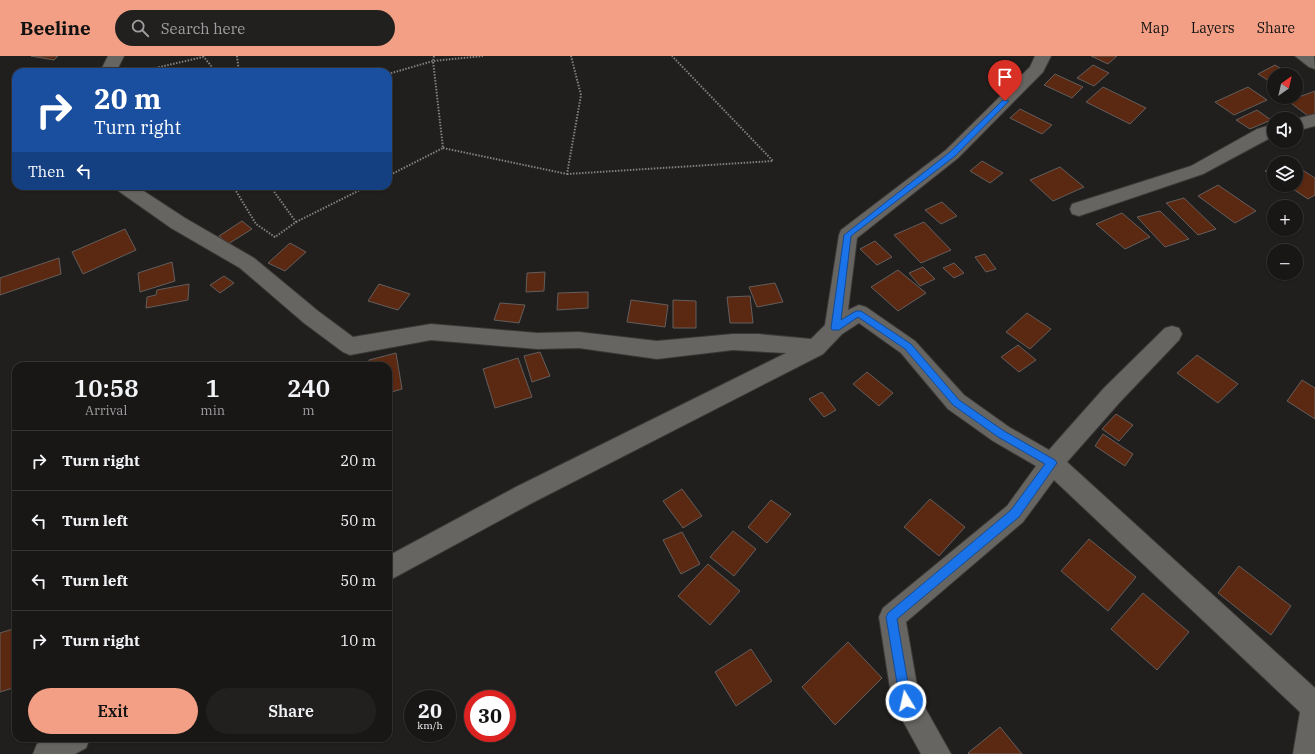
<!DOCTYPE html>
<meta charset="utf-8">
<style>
body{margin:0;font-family:"IBM Plex Serif",serif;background:#22201f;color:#f1f3f6;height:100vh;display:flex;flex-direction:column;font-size:15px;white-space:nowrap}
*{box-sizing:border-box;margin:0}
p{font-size:13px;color:#9f9fa1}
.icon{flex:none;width:22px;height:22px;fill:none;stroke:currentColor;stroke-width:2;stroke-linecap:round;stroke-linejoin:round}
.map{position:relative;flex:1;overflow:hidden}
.side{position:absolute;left:12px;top:306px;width:380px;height:380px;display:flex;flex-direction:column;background:#191716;border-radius:12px;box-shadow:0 1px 3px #0004,0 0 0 1px #373635}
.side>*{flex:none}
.guide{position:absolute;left:12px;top:12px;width:380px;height:122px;border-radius:12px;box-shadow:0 1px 3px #0004,0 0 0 1px #373635;background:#1a4fa0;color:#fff;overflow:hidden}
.needle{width:26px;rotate:34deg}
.tools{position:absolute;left:1267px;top:12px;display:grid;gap:8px}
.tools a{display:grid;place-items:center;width:36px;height:36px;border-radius:50%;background:#191716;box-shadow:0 1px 3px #0004,0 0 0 1px #373635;font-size:20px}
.speed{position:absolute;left:404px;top:634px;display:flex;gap:8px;font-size:20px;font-weight:700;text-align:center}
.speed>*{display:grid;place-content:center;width:52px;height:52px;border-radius:50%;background:#191716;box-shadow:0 1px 3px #0004,0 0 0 1px #373635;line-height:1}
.speed small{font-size:10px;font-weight:400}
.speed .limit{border:6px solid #d22;background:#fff;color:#111}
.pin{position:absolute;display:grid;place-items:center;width:34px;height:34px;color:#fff;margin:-41px -17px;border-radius:50% 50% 50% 0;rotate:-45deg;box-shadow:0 0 4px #0007}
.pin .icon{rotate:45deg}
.me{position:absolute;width:44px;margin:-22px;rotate:351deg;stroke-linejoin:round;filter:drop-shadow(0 0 3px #0008)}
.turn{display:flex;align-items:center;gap:14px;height:84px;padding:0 16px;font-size:18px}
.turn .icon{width:52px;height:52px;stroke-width:2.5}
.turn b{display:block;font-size:28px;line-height:34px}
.then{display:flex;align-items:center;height:38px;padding:0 16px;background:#0003;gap:8px;font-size:15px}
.eta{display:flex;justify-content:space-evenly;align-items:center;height:68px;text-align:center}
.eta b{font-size:24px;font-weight:600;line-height:28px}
.primary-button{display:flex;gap:8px;margin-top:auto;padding:8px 16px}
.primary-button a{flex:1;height:46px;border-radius:24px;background:#f39f85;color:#111;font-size:16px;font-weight:600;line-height:46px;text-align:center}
.primary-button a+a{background:#22201f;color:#f1f3f6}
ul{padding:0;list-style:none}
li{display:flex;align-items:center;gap:12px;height:60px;padding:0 16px;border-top:1px solid #373635}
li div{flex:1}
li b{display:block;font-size:15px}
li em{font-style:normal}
header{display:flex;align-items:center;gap:24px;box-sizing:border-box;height:56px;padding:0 20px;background:#f39f85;color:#111}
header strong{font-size:19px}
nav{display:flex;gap:22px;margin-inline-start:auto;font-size:14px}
.search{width:280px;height:36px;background:#22201f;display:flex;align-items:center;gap:10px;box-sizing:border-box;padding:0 14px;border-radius:22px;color:#9f9fa1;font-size:15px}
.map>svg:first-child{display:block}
.building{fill:#5b2811;stroke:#625e5d}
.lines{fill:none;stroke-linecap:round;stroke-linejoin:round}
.minor-casing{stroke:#3b3937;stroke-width:2}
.path{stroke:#838180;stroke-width:2;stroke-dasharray:1.5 1.5;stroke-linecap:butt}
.minor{fill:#676562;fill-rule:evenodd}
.route{fill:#1a73e8;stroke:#114b97}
</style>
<header>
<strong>Beeline</strong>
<div class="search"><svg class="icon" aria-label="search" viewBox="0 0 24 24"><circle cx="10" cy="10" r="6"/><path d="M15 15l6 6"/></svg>Search here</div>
<nav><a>Map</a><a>Layers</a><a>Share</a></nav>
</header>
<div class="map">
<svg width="1315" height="698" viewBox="0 0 1315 698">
<rect width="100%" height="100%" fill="#211f1d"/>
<g class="building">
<polygon points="31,0 58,0 54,4"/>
<polygon points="1091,0 1117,0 1108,8"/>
<polygon points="1093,9 1109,17 1094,30 1077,22"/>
<polygon points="1275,9 1291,19 1274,19 1274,28 1258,18"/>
<polygon points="1055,18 1083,31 1072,42 1044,29"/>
<polygon points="1103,31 1146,52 1130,68 1086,46"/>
<polygon points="1248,31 1267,44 1234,59 1215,46"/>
<polygon points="1315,35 1315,60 1311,62 1288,45"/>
<polygon points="1020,53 1052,69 1042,78 1010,62"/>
<polygon points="1257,54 1271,64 1250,73 1236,64"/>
<polygon points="982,105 1003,117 990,127 970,115"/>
<polygon points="1274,110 1274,120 1265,115"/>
<polygon points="1296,110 1315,122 1315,139 1308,143 1287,129 1296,129"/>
<polygon points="1060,111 1084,131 1053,145 1030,124"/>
<polygon points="1218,129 1256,155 1235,167 1198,140"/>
<polygon points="1184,142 1216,173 1198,179 1166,147"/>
<polygon points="942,146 957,160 941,168 925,154"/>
<polygon points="1160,155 1189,183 1165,191 1137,161"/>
<polygon points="1122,157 1150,181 1125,193 1096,168"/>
<polygon points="242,165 252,173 228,188 219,180"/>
<polygon points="924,166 951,194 921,207 894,179"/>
<polygon points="125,173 136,194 83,218 72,196"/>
<polygon points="875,185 892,201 877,209 860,193"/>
<polygon points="290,187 306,196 285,215 268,207"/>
<polygon points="985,198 996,213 986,216 975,201"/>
<polygon points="59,202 61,218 0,239 0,222"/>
<polygon points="172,206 175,225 140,236 138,217"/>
<polygon points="954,207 964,217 954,222 943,212"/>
<polygon points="923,211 935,223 920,230 909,217"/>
<polygon points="898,214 926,237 898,255 871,231"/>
<polygon points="545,216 544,235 526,236 527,217"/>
<polygon points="224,220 234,227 220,237 210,229"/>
<polygon points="775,227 783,246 757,251 749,231"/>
<polygon points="189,228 188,244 146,252 147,241 156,239 157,234"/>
<polygon points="379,228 410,238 398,254 368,245"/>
<polygon points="588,236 588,252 557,254 558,237"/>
<polygon points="750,240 753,267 730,267 727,241"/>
<polygon points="631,244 668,249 665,271 627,266"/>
<polygon points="673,244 696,245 696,272 673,272"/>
<polygon points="500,247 525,249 519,267 494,264"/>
<polygon points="1027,257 1051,273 1030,293 1006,276"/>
<polygon points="1018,289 1036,304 1019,316 1001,301"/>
<polygon points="540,296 550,320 532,326 524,300"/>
<polygon points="396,297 402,333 388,337 388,310 370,310 369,304"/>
<polygon points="1197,299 1238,328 1218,347 1177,317"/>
<polygon points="518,302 532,341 495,352 483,313"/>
<polygon points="867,316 893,337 879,350 853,328"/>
<polygon points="1302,324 1315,332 1315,363 1287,345"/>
<polygon points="822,336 836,354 824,361 809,343"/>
<polygon points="1116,358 1133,369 1119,385 1102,373"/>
<polygon points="1103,378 1133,398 1125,410 1095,390"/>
<polygon points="682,433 702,460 683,472 663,445"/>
<polygon points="930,443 965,471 939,500 904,471"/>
<polygon points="771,444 791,458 767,487 748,471"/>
<polygon points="733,475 756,493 734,520 710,501"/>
<polygon points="682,476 700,508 681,518 663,484"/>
<polygon points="1089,483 1136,521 1108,555 1061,515"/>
<polygon points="708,508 740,535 710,569 678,540"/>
<polygon points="1239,510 1291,550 1271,579 1218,537"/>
<polygon points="1143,537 1189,576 1157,614 1111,573"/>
<polygon points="16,572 16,631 0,636 0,577"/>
<polygon points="848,586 882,622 835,669 802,631"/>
<polygon points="751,593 772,625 736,650 715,616"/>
<polygon points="1000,671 1022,698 969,698 968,697"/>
</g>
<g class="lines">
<defs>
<g id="minor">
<polygon points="108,0 124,0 116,16 100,16"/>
<polygon points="1035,0 1051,0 1043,16 958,102 857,182 848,254 859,249 866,251 915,285 964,339 1009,371 1049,394 1104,332 1165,272 1172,270 1179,272 1182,278 1179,284 1120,346 1067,406 1315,632 1315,698 1293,698 1300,656 1054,424 1023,466 906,566 919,641 951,698 921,698 892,645 879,561 883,552 1007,450 1036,410 993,385 948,353 901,297 859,267 842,278 823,298 532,447 388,525 388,500 516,431 786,297 733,294 657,303 579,292 537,293 431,284 350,299 343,296 304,267 240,212 171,172 117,134 114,130 136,130 185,162 254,202 318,255 353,281 431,268 537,277 579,276 657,285 733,278 758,278 811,283 825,269 839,179 841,174 946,94 1030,11"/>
<polygon points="1295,0 1314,0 1315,13 1309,11"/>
<polygon points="1315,58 1315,70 1296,75 1296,63"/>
<polygon points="1274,68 1274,80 1203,118 1079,160 1072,158 1070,153 1072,148 1191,110 1257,73"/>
<polygon points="48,682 90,682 86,692 75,698 33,698 37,688"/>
</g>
</defs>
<use href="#minor" class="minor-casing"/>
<g class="path">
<polyline points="203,0 216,16"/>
<polyline points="237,0 239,16"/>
<polyline points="434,0 433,5 483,0"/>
<polyline points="138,16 203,1"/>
<polyline points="388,18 433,5 443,92 388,120"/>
<polyline points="443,92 567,118 581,39 571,0"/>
<polyline points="567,118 773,105 672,0"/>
<polyline points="233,130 256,168 275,181 296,166 270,130"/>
<polyline points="296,166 368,130"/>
</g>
<use href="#minor" class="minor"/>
</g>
<polygon class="route" points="1003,44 1009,45 955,100 851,180 841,264 856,255 861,255 911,288 959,344 1004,375 1055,404 1057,407 1019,461 897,563 911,645 909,649 906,651 902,649 900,645 886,561 888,557 1011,454 1045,408 998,381 953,349 905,293 858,261 839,274 832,274 831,272 844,179 950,96"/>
</svg>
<div class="tools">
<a><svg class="needle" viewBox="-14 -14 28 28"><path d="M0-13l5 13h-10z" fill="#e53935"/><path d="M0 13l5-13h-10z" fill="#9f9fa1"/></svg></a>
<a><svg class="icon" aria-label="sound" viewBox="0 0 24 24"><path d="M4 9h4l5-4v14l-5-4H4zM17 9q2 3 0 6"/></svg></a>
<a><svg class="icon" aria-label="layers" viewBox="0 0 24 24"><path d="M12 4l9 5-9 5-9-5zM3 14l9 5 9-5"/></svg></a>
<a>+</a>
<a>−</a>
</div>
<div class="speed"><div>20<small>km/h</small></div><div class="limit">30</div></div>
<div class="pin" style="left:1005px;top:45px;background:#d93025"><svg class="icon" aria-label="arrive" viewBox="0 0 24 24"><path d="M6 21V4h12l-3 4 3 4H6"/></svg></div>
<svg class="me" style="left:906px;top:645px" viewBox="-20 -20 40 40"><circle r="17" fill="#1a73e8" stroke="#fff" stroke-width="3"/><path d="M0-11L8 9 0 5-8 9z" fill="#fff"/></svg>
<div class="guide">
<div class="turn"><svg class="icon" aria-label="right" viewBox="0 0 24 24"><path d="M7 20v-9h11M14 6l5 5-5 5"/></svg><div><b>20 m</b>Turn right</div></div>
<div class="then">Then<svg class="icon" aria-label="left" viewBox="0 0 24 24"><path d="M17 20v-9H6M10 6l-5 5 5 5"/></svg></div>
</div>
<section class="side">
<div class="eta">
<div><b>10:58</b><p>Arrival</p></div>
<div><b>1</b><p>min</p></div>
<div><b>240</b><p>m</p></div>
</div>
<ul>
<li><svg class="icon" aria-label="right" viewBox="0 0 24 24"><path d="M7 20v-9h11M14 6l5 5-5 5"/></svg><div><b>Turn right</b></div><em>20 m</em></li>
<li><svg class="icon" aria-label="left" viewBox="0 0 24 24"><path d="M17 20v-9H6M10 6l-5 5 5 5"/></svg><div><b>Turn left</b></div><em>50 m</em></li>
<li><svg class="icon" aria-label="left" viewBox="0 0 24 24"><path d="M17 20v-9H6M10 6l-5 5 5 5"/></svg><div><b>Turn left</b></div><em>50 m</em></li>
<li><svg class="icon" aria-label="right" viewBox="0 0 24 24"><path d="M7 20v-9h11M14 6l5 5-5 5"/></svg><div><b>Turn right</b></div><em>10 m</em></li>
</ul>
<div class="primary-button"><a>Exit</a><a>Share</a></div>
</section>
</div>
